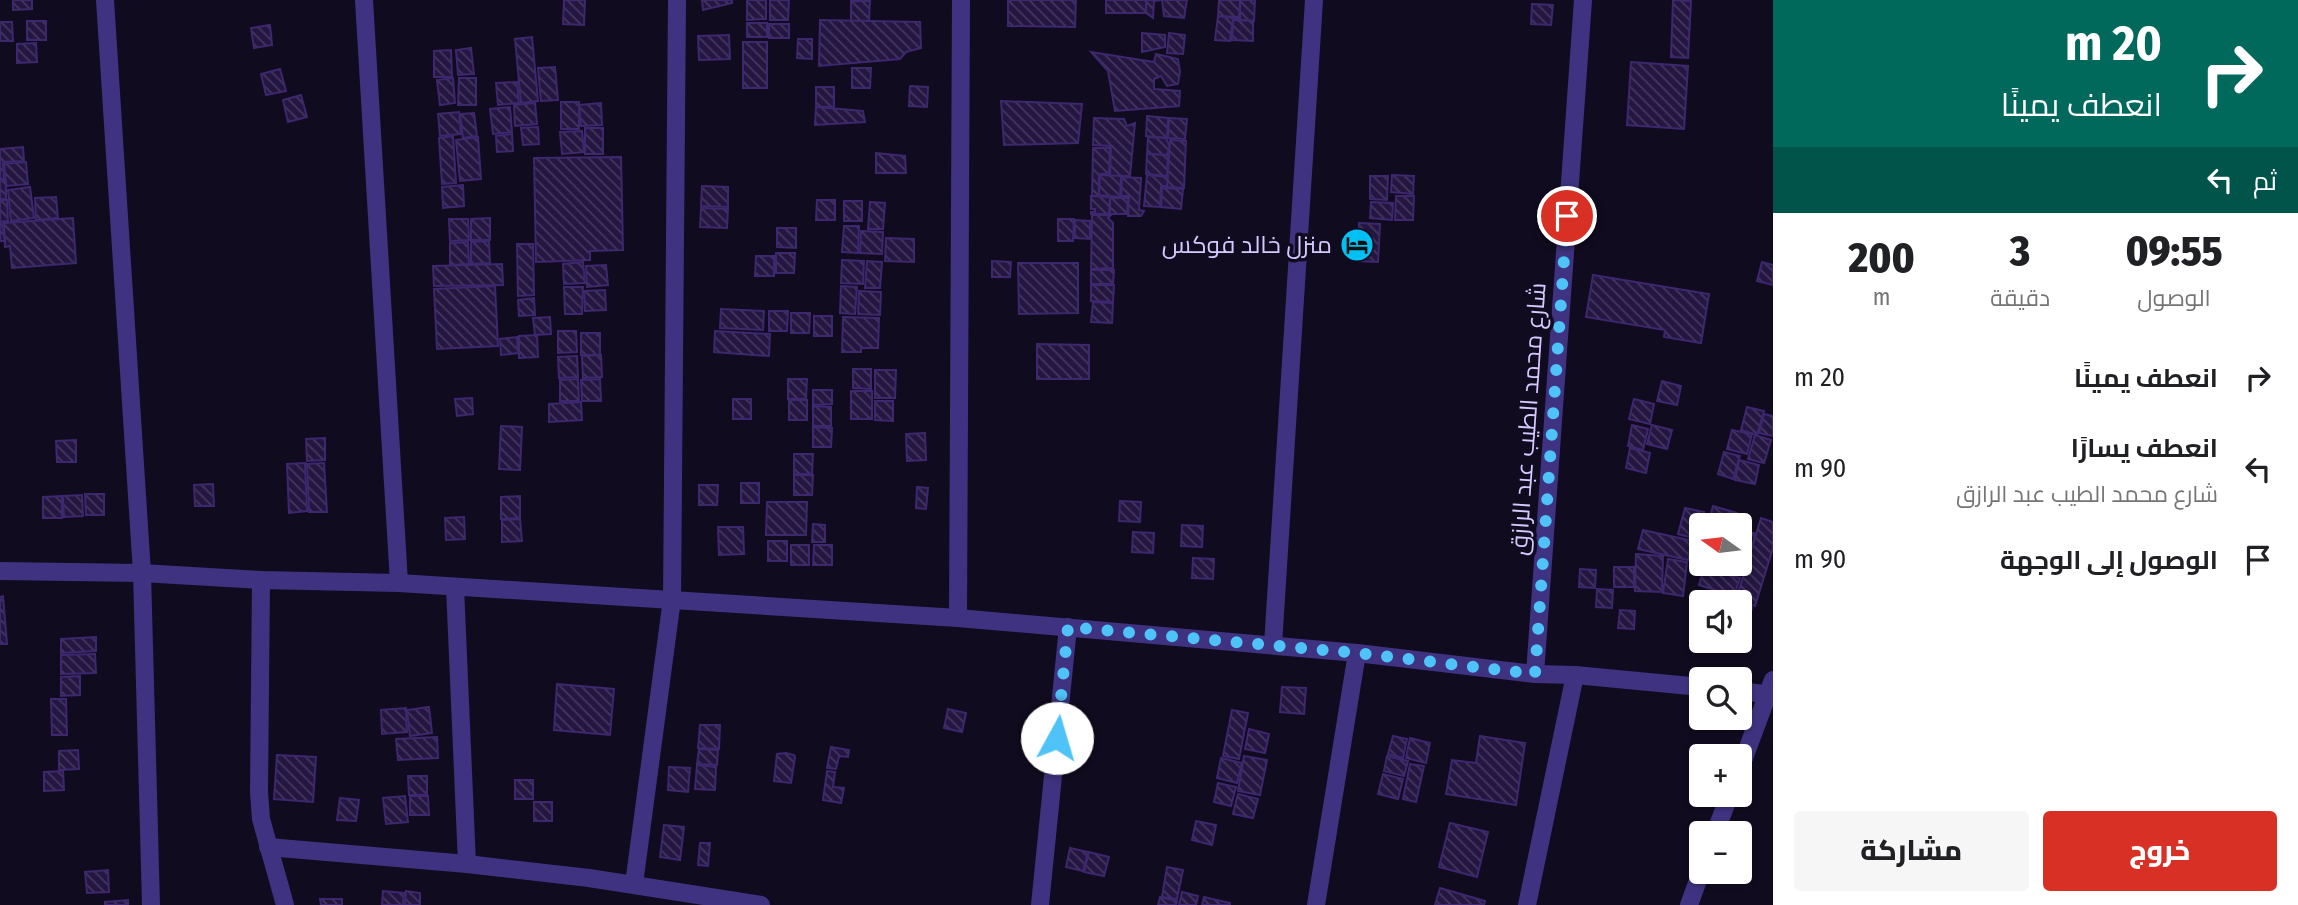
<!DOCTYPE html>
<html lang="ar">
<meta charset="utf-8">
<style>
body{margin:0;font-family:"Fira Sans Condensed",Cairo,sans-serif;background:#f6f6f6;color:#202124;direction:rtl;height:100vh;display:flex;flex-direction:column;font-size:26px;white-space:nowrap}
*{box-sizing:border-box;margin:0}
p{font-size:23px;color:#757577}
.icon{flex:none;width:38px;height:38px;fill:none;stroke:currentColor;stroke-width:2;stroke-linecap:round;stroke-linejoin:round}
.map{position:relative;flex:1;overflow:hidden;direction:ltr}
.drawer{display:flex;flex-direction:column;background:#fff;width:525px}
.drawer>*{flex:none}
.hud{background:#00695c;color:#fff;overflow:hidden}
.needle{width:46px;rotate:284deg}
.fabs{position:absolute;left:1689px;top:513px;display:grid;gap:14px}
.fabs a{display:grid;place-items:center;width:63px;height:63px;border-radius:7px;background:#fff;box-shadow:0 2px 5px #0004;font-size:35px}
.pin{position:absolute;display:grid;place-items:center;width:60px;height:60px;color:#fff;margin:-30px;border:4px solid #fff;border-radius:50%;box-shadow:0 2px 7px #0007}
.me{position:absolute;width:77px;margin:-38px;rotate:6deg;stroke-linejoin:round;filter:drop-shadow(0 0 5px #0008)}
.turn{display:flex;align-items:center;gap:24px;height:147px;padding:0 21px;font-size:32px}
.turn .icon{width:91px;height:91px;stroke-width:2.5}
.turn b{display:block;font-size:49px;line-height:60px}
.then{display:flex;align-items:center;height:66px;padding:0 21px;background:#0003;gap:14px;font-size:26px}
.eta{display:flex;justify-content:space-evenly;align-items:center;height:119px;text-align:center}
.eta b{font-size:42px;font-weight:800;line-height:49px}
.action{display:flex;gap:14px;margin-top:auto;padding:14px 21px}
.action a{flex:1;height:80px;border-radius:7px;background:#d93025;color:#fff;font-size:28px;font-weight:800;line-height:80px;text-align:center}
.action a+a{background:#f6f6f6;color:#202124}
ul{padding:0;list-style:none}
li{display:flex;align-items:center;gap:21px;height:91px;padding:0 21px}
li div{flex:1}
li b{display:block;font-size:26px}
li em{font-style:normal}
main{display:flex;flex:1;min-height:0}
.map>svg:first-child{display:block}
.building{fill:url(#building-back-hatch);stroke:#3d276e;stroke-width:2}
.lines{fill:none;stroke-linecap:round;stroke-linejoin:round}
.minor{stroke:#3f3381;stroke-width:18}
.tertiary{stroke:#3f3381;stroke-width:18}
.route{stroke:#4fc3f7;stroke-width:12;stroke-dasharray:0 21.6}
.labels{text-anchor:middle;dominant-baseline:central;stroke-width:7;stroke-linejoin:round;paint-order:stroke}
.poi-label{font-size:24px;fill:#d5c9ff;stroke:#110b1f;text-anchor:end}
.street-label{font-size:24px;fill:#d5c9ff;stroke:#110b1f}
</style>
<main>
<section class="drawer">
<div class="hud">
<div class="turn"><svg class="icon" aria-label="right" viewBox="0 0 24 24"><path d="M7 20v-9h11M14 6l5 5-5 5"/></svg><div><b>20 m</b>انعطف يمينًا</div></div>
<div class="then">ثم<svg class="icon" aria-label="left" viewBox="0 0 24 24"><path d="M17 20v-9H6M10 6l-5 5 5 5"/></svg></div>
</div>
<div class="eta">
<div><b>09:55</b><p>الوصول</p></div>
<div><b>3</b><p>دقيقة</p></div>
<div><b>200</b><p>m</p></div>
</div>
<ul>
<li><svg class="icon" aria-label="right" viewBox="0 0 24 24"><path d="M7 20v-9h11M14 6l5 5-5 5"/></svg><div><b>انعطف يمينًا</b></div><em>20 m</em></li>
<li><svg class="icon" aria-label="left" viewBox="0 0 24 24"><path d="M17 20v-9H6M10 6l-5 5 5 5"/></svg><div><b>انعطف يسارًا</b><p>شارع محمد الطيب عبد الرازق</p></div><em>90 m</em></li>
<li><svg class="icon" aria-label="arrive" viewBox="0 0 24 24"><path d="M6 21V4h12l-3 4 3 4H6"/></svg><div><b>الوصول إلى الوجهة</b></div><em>90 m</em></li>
</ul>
<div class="action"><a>خروج</a><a>مشاركة</a></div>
</section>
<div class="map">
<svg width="1773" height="905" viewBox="0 0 1773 905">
<defs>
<pattern id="building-back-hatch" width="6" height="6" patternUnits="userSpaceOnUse" patternTransform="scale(1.75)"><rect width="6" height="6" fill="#241641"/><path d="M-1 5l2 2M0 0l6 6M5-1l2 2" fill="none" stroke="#43375e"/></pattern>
</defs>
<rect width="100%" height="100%" fill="#110b1f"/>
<g class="building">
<polygon points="13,0 32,0 32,9 13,10"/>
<polygon points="564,0 585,0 584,25 563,24"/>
<polygon points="702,0 732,0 732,3 703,10"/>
<polygon points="747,0 766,0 766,19 747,20"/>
<polygon points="770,0 789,0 788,20 770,20"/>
<polygon points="1008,0 1076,0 1075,27 1008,26"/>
<rect x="1106" y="0" width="40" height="13"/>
<polygon points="1146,0 1161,0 1154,1 1153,18 1146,13"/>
<polygon points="1162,0 1187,0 1184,18 1164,16"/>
<polygon points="1219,0 1240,0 1239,17 1218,16"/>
<polygon points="1240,0 1255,0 1254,21 1233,19 1233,17 1240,18"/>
<polygon points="1673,0 1691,1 1688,58 1671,57"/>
<polygon points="851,1 870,1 869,21 851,21"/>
<polygon points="1532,4 1553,5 1551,25 1531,24"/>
<polygon points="1218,16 1233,18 1230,41 1215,40"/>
<polygon points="820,20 920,22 921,48 906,52 900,59 819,66"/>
<polygon points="1233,20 1253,21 1253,41 1232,40"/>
<rect x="27" y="21" width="19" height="19"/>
<polygon points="0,22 12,22 13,41 0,41"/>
<rect x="747" y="23" width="20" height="14"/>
<rect x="769" y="24" width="20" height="14"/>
<polygon points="270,25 272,45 254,48 251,28"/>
<polygon points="1142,33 1165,35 1165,47 1142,52"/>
<polygon points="1169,33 1185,35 1183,54 1167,53"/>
<polygon points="729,35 730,59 699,60 698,36"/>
<polygon points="532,37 538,101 521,103 515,39"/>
<polygon points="798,39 812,39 812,59 797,58"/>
<rect x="743" y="42" width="24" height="46"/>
<polygon points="36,43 37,62 17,63 17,44"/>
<polygon points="471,48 474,74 458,75 456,50"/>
<polygon points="451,50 452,77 434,77 434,51"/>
<polygon points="1091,52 1154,62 1156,54 1178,59 1180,72 1178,84 1167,86 1161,76 1154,79 1154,89 1180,91 1179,106 1115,111 1108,71"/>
<polygon points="1631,62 1688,66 1684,129 1627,125"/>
<polygon points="555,67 558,100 541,101 538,68"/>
<polygon points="852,68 871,68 870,88 852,88"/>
<polygon points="280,69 286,91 266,95 261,74"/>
<polygon points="453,78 455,103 440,105 437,80"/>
<polygon points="459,78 476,78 476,105 458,105"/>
<polygon points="517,82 519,103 498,105 496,83"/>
<polygon points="910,86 928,87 927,107 909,106"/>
<rect x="816" y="87" width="18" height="20"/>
<polygon points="301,95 307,117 288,122 283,100"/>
<polygon points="1001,101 1082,104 1078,143 1004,145"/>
<rect x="561" y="102" width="18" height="27"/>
<polygon points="535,103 537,124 515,126 514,105"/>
<polygon points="601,103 602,125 581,126 579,105"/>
<polygon points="510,107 512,132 493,134 490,109"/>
<polygon points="816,107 863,111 865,122 815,125"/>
<polygon points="459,112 461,134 440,136 438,114"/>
<polygon points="474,113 477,136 463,138 460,114"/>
<polygon points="1147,116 1168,118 1167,138 1146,136"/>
<polygon points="1094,118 1124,119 1127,126 1135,123 1130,176 1110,176 1111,146 1093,145"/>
<polygon points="1169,118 1187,119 1185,139 1168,138"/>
<polygon points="538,127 539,144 523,145 521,128"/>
<rect x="585" y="128" width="18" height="26"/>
<polygon points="582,131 584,152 562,154 560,132"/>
<polygon points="512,134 513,151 497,152 496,136"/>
<polygon points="453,136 456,183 442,184 439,138"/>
<polygon points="478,137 481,179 460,181 456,140"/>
<polygon points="1148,137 1166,138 1170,147 1167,155 1147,154"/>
<polygon points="1170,140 1186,141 1184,188 1167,187"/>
<polygon points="23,147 24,161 3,162 4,179 0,179 0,149"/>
<polygon points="1093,148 1110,148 1109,174 1099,174 1099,196 1092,196"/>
<polygon points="876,153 905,156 906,173 876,173"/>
<polygon points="1147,154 1168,155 1167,176 1146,174"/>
<polygon points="621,157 623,250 590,251 590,260 536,262 534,158"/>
<polygon points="26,162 28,184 6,186 4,164"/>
<polygon points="1100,175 1121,176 1120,197 1099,195"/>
<polygon points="1147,175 1168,177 1167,186 1161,186 1160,207 1144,206"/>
<polygon points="1392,175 1414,176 1413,194 1391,192"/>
<polygon points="1370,176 1388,176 1387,200 1370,199"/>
<polygon points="1122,177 1141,178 1139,210 1144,211 1141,216 1128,216 1129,196 1121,196"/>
<rect x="0" y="180" width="6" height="19"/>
<polygon points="463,185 464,206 443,208 442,187"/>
<polygon points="702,186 728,187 728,207 701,206"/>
<polygon points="30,187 34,218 11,221 8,190"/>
<polygon points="1162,188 1183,189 1181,209 1161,207"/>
<polygon points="1091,196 1110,197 1109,214 1091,214 1091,212 1095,212 1095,209 1091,209"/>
<polygon points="1396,196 1414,196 1413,220 1395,220"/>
<polygon points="56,197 58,218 36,220 35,198"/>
<polygon points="1110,198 1128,198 1127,214 1110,214"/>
<polygon points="0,200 7,200 8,221 0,222"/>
<polygon points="817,200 835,200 835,220 816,220"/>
<rect x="844" y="201" width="18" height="20"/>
<polygon points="870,202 885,203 883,229 868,229"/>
<polygon points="1371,202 1393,203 1392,220 1370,218"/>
<polygon points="701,208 728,209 727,228 700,227"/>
<polygon points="1092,215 1111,215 1108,218 1113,223 1113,268 1091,269"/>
<polygon points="73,218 76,263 12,268 10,246 5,247 4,223"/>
<polygon points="490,218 490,240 471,240 471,219"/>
<polygon points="449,219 468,219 469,240 450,241"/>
<polygon points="1058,219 1074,219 1073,241 1058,241"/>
<polygon points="1075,220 1090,221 1090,239 1075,238"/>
<polygon points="1359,223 1380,224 1378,262 1358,261"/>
<polygon points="0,224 2,224 5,241 0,241"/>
<polygon points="844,226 859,226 858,253 842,252"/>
<polygon points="777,228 796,228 796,248 777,247"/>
<polygon points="861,231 883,232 882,254 860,253"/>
<polygon points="886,238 914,239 914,262 885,261"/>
<polygon points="489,241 490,263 471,264 471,242"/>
<polygon points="468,242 469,264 450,265 450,243"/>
<polygon points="517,244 533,244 534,295 518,296"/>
<polygon points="776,253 795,253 794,273 776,273"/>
<polygon points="756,256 774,256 774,276 755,276"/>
<polygon points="842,260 864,261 863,284 841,283"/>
<polygon points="867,261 882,262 880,288 865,288"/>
<polygon points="992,261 1011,262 1010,277 992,277"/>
<polygon points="583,262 585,283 564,284 563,264"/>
<polygon points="1762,262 1773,265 1773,285 1757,281"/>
<polygon points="1018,263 1078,263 1078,313 1019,314"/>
<polygon points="502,264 503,285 434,286 433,266"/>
<polygon points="606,265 608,285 587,287 586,266"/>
<polygon points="1091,270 1114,270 1113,284 1091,284"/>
<polygon points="1593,275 1709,294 1701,343 1664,337 1665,330 1586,317"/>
<polygon points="1091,285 1114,285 1113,302 1091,301"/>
<polygon points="495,286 498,346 437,349 434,289"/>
<polygon points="841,286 857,287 855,314 840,313"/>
<polygon points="564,287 583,287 582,314 565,314"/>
<polygon points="605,290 606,310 585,311 584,291"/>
<polygon points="859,291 881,292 880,315 858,314"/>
<polygon points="534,298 535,315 519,316 518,300"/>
<polygon points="1093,302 1113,303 1112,323 1091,322"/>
<polygon points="721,309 764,311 763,330 720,328"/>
<polygon points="769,311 788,311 787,331 769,331"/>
<polygon points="791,313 810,313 809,333 791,333"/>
<rect x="814" y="316" width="18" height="20"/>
<polygon points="550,317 551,334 535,335 533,318"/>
<polygon points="843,317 879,318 878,348 861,348 861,352 842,352"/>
<polygon points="558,331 576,331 577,352 558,353"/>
<polygon points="715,331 770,334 769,356 714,352"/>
<rect x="581" y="333" width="19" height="22"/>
<polygon points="537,335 538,357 519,358 519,336"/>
<polygon points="517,337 518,353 501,355 500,339"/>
<polygon points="1037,344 1089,345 1089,379 1037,379"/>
<polygon points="601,355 602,377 583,378 582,356"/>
<polygon points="577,356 578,377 559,378 558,357"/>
<polygon points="853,369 871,369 871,389 853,388"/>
<polygon points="875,370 896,370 895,398 875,398"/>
<polygon points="578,379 579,401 560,401 560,380"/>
<polygon points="600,379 601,401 582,401 581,380"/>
<polygon points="788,379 807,379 806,399 788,399"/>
<polygon points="1662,381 1681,386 1677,405 1657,401"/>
<polygon points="813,390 832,390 832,404 813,405"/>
<rect x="851" y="391" width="21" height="28"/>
<polygon points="472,398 473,414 457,416 455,399"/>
<rect x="733" y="399" width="18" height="20"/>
<polygon points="1634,399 1654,404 1650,424 1629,419"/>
<rect x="789" y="400" width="18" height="20"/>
<polygon points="875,401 893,401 893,421 875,420"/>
<polygon points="581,402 582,420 549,422 549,404"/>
<polygon points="813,406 831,407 831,426 813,426"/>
<polygon points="1747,407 1764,411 1757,435 1741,430"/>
<polygon points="1764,414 1773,416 1773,436 1759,433"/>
<polygon points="1632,425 1648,429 1643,450 1628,446"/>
<polygon points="1652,425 1672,430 1667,449 1647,444"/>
<polygon points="501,426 522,427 520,470 499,469"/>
<polygon points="813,427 832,428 831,447 813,447"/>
<polygon points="1732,430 1752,434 1747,454 1727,449"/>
<polygon points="925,433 926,460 907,461 906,434"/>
<polygon points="1755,435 1771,440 1764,463 1748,459"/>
<polygon points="325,438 325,460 307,461 306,439"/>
<polygon points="76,440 76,462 57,462 56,441"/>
<polygon points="1630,448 1650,453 1646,473 1626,468"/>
<polygon points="1724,452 1740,456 1733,479 1718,474"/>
<polygon points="794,454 813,454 812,474 794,474"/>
<polygon points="1739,460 1759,465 1755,484 1735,480"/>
<polygon points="305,463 307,511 289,513 287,464"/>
<polygon points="324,463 327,512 309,512 307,464"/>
<polygon points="794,475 813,475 812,495 794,495"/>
<rect x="741" y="483" width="18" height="20"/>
<polygon points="213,484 214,506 195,506 194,485"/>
<polygon points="699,485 718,485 717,505 699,505"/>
<polygon points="917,487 928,488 926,509 916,508"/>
<polygon points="85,494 104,494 104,515 86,515"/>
<polygon points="82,495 83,516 64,517 63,496"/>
<polygon points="62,496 62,518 43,518 43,497"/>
<polygon points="520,496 520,518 501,519 501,497"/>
<polygon points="1120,501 1141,502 1140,522 1119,521"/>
<polygon points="767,502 807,502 806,535 766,535"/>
<polygon points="1713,506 1737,513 1734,525 1708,525"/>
<polygon points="1685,508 1704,512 1697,539 1678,534"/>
<polygon points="464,517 465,539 446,540 445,518"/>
<polygon points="1761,518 1773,522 1773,548 1755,606 1736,600"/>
<polygon points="520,519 522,541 502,542 502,520"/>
<polygon points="813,524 825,525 825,542 812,542"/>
<polygon points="1182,525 1203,526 1202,547 1181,546"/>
<polygon points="718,527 743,527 744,554 719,555"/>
<polygon points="1740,529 1756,534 1750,553 1740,549"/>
<polygon points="1643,530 1693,541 1688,560 1638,549"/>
<polygon points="1133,532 1154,533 1153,553 1132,552"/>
<rect x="768" y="541" width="19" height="20"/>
<rect x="791" y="545" width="18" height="20"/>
<polygon points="814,545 832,545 832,565 813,565"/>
<polygon points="1740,553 1747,555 1741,574 1705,564 1740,564"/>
<polygon points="1636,554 1663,556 1662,592 1635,591"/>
<polygon points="1193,558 1214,559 1213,579 1192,578"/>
<polygon points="1668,559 1687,562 1683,596 1663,593"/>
<rect x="1614" y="567" width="20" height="20"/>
<polygon points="1704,568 1740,578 1734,596 1699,585"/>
<polygon points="1580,569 1596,570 1595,588 1579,587"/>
<polygon points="1597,589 1613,590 1612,608 1596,607"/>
<polygon points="3,596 7,644 0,644 0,597"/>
<polygon points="1740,604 1752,608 1742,639 1740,638"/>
<polygon points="1620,610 1635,611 1634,629 1618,628"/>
<polygon points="96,637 96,651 61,653 61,639"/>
<polygon points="95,654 96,673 61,674 61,655"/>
<polygon points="80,676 80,695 61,696 61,677"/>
<polygon points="557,684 614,689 610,735 554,730"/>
<polygon points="1282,687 1306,688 1304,714 1280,712"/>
<polygon points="51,699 66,699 67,735 52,735"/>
<polygon points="429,707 432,733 410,736 407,710"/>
<polygon points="406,708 407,732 382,734 381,710"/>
<polygon points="948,709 966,713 962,732 944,728"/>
<polygon points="1232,710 1248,713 1239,759 1223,756"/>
<polygon points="700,725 720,725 719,749 698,748"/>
<polygon points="1249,729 1269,734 1265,753 1245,749"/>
<polygon points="1393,736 1407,739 1403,758 1388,754"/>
<polygon points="1480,736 1525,743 1516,805 1446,794 1452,760 1476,763"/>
<polygon points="437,737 438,758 398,760 396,739"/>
<polygon points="1410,738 1430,743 1426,763 1406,758"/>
<polygon points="831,747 849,750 848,757 839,756 836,769 827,768"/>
<polygon points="699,749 718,750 717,765 697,764"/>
<polygon points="78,750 79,769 59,770 59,751"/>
<polygon points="786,753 794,755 795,757 791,783 774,781 777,754"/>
<polygon points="277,755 316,757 313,802 274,799"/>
<polygon points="1244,756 1267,760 1260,795 1238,791"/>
<polygon points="1387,756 1408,761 1404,776 1384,771"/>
<polygon points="1221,758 1242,763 1237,783 1217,778"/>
<polygon points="1410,764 1424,766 1416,802 1403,799"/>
<polygon points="697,765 716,767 715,790 695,789"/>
<polygon points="669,767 690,768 688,792 668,790"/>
<polygon points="63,771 64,790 44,791 44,772"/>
<polygon points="827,771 835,772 833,787 844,788 841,803 823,800"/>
<polygon points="1383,774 1403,779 1398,799 1378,794"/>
<polygon points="408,776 427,776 427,795 409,795"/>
<rect x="515" y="780" width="18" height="19"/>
<polygon points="1218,783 1236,787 1231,806 1214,802"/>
<polygon points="1238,794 1258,799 1253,818 1233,814"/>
<polygon points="405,796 408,822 386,824 383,798"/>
<polygon points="410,796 428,796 429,815 410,815"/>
<polygon points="340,798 359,800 356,821 337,820"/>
<rect x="534" y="802" width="18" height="19"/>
<polygon points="1196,821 1216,825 1212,845 1192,840"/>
<polygon points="1450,823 1488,832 1477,877 1439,867"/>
<polygon points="664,825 684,827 680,860 660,857"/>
<polygon points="700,843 710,843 708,866 698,865"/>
<polygon points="1070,848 1088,852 1083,871 1066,867"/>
<polygon points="1089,852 1109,857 1104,876 1084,872"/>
<polygon points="1167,867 1183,870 1177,899 1162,897"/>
<polygon points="108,870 109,892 87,893 85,872"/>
<polygon points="1440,888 1485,901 1484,905 1435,905"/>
<polygon points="383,891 404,893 403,905 382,905"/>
<polygon points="406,891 420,893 420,905 405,905"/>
<polygon points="1182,892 1198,896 1196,905 1179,905"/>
<polygon points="1160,897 1177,901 1176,905 1158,905"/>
<polygon points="1204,897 1230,903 1230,905 1202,905"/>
<polygon points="320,899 342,899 342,905 321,905"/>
<polygon points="128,900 128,905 105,905 105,902"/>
</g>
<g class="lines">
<g class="minor">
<polyline points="105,0 142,573 151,905"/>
<polyline points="364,0 399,583"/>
<polyline points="0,571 142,573 261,580 399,583 958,618 1357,653 1535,674 1575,675 1701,687"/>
<polyline points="261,580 259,792 261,819 285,905"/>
<polyline points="455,587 467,864"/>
<polyline points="958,618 961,0"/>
<polyline points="1273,645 1314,0"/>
<polyline points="1535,674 1583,0"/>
<polyline points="1740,691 1773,695"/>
<polyline points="268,847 467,864 589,878 761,905"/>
<polyline points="634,884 672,599 677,0"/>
<polyline points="1040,905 1068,627"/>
<polyline points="1316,905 1357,653"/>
<polyline points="1527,905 1575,675"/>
</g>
<g class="tertiary">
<polyline points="1740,769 1773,680"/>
<polyline points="1715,833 1730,794"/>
<polyline points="1689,905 1701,872"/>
</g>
</g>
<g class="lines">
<polyline class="route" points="1057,738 1068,627 1357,653 1535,674 1567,216"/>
</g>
<defs>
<symbol id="hotel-disc" viewBox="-11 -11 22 22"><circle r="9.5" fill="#00c0f4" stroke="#110b1f"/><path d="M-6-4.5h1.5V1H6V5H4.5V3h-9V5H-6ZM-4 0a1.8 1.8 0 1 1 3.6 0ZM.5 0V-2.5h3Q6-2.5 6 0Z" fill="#111"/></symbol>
</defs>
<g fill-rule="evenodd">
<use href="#hotel-disc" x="1338" y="226" width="38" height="38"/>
</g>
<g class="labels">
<g class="poi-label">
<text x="1332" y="245">منزل خالد فوكس</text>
</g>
<g class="street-label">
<text transform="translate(1528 419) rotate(-86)">شارع محمد الطيب عبد الرازق</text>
</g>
</g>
</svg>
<div class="fabs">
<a><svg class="needle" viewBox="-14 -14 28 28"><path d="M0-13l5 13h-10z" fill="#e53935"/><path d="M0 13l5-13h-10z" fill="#757577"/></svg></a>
<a><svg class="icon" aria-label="sound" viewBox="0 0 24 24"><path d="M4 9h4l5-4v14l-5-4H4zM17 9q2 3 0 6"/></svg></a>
<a><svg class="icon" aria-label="search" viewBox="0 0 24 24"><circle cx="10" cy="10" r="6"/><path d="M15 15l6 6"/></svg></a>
<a>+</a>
<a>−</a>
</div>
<div class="pin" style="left:1567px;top:216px;background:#d93025"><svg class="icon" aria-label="arrive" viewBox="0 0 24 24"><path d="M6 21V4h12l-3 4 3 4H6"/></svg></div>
<svg class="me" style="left:1057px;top:738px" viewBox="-20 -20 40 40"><circle r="19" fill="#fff"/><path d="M0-13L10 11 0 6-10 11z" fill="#4fc3f7"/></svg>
</div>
</main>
